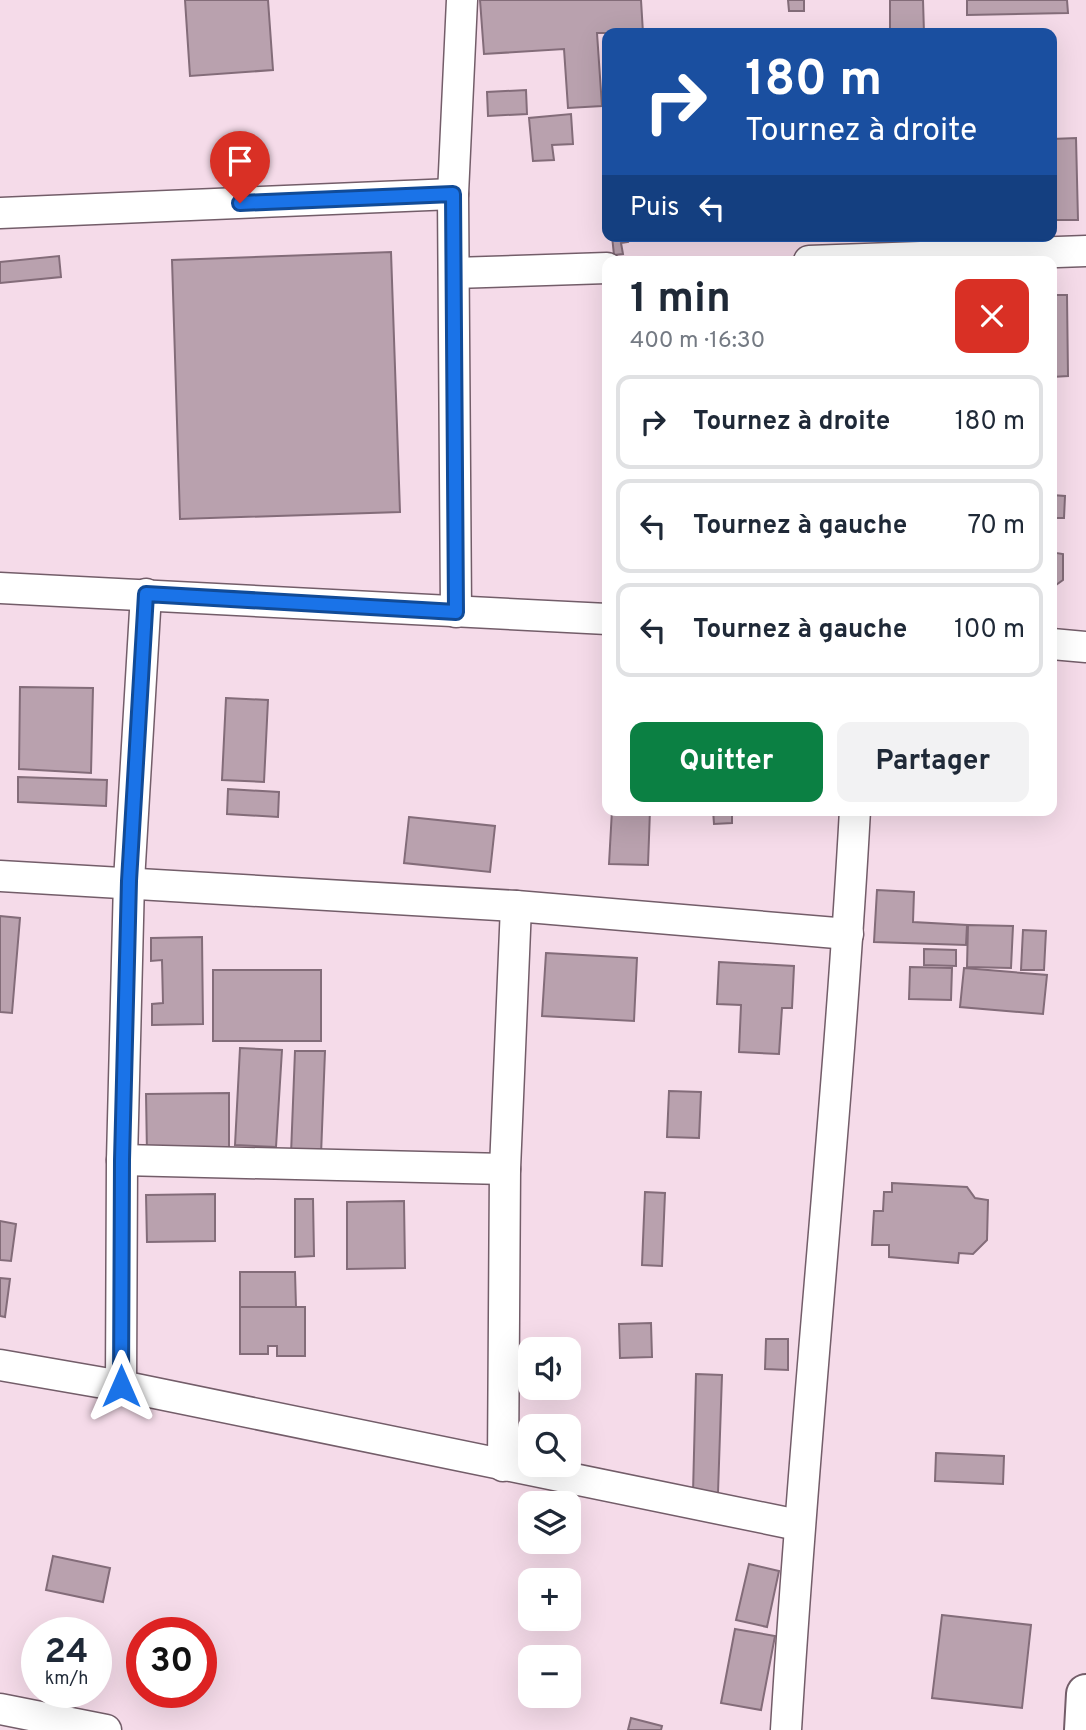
<!DOCTYPE html>
<html lang="fr">
<meta charset="utf-8">
<style>
body{margin:0;font-family:Overpass,sans-serif;background:#f2f2f3;color:#1f2937;height:100vh;display:flex;flex-direction:column;font-size:26px;white-space:nowrap}
*{box-sizing:border-box;margin:0}
p{font-size:23px;color:#747a83}
.icon{flex:none;width:38px;height:38px;fill:none;stroke:currentColor;stroke-width:2;stroke-linecap:round;stroke-linejoin:round}
.map{position:relative;flex:1;overflow:hidden}
.drawer{position:absolute;left:602px;top:256px;width:455px;height:560px;display:flex;flex-direction:column;background:#fff;border-radius:14px;box-shadow:0 7px 28px #0002}
.drawer>*{flex:none}
.top-card{position:absolute;left:602px;top:28px;width:455px;height:214px;border-radius:14px;box-shadow:0 7px 28px #0002;background:#1a4fa0;color:#fff;overflow:hidden}
.controls{position:absolute;left:518px;top:1337px;display:grid;gap:14px}
.controls a{display:grid;place-items:center;width:63px;height:63px;border-radius:14px;background:#fff;box-shadow:0 7px 28px #0002;font-size:35px}
.speed{position:absolute;left:21px;top:1617px;display:flex;gap:14px;font-size:35px;font-weight:700;text-align:center}
.speed>*{display:grid;place-content:center;width:91px;height:91px;border-radius:50%;background:#fff;box-shadow:0 7px 28px #0002;line-height:1}
.speed small{font-size:18px;font-weight:400}
.speed .limit{border:10px solid #d22;background:#fff;color:#111}
.pin{position:absolute;display:grid;place-items:center;width:60px;height:60px;color:#fff;margin:-72px -30px;border-radius:50% 50% 50% 0;rotate:-45deg;box-shadow:0 0 7px #0007}
.pin .icon{rotate:45deg}
.me{position:absolute;width:77px;margin:-38px;rotate:0deg;stroke-linejoin:round;filter:drop-shadow(0 0 5px #0008)}
.turn{display:flex;align-items:center;gap:24px;height:147px;padding:0 28px;font-size:32px}
.turn .icon{width:91px;height:91px;stroke-width:2.5}
.turn b{display:block;font-size:49px;line-height:60px}
.then{display:flex;align-items:center;height:66px;padding:0 28px;background:#0003;gap:14px;font-size:26px}
.round{display:grid;place-items:center;flex:none;width:74px;height:74px;border-radius:14px;background:#f2f2f3}
.headline{display:flex;align-items:center;justify-content:space-between;height:119px;padding:0 28px}
h1{font-size:42px;font-weight:700;line-height:52px}
.cta{display:flex;gap:14px;margin-top:auto;padding:14px 28px}
.cta a{flex:1;height:80px;border-radius:14px;background:#0b8043;color:#fff;font-size:28px;font-weight:700;line-height:80px;text-align:center}
.cta a+a{background:#f2f2f3;color:#1f2937}
ul{padding:0;list-style:none}
li{display:flex;align-items:center;gap:21px;height:94px;margin:0 14px 10px;padding:0 14px;border:4px solid #e0e1e3;border-radius:14px}
li div{flex:1}
li b{display:block;font-size:26px}
li em{font-style:normal}
.map>svg:first-child{display:block}
.building{fill:#b9a1ae;stroke:#836c79;stroke-width:2}
.lines{fill:none;stroke-linecap:round;stroke-linejoin:round}
.street-casing{stroke:#735d69;stroke-width:33}
.secondary-casing{stroke:#735d69;stroke-width:42}
.street{stroke:#fff;stroke-width:30}
.secondary{stroke:#fff;stroke-width:38}
.route-casing{stroke:#114b97;stroke-width:18}
.route{stroke:#1a73e8;stroke-width:12}
</style>
<div class="map">
<svg width="1086" height="1730" viewBox="0 0 1086 1730">
<rect width="100%" height="100%" fill="#f5dbe9"/>
<g class="building">
<polygon points="185,0 268,0 273,70 190,76"/>
<polygon points="480,0 641,0 643,33 597,33 602,106 568,108 564,49 484,54"/>
<polygon points="788,0 804,0 804,11 789,11"/>
<polygon points="890,0 923,0 924,33 890,33"/>
<polygon points="967,0 1067,0 1068,13 967,15"/>
<polygon points="526,90 527,114 488,116 487,92"/>
<polygon points="571,114 573,144 552,145 554,160 533,161 529,118"/>
<polygon points="1076,138 1078,220 1052,220 1052,139"/>
<polygon points="612,236 627,236 628,242 621,243 623,254 614,255"/>
<polygon points="391,252 400,512 180,519 172,260"/>
<polygon points="59,256 61,277 0,283 0,262"/>
<polygon points="1052,295 1067,295 1068,376 1052,377"/>
<polygon points="1052,495 1065,496 1064,518 1052,518"/>
<polygon points="1052,530 1056,530 1056,553 1063,554 1063,580 1053,587"/>
<polygon points="20,687 93,688 91,773 19,769"/>
<polygon points="226,698 268,700 264,782 222,780"/>
<polygon points="18,777 107,780 106,806 18,802"/>
<polygon points="228,789 279,792 278,817 227,814"/>
<polygon points="612,810 650,810 648,865 609,864"/>
<polygon points="713,810 732,810 732,823 714,824"/>
<polygon points="409,817 495,826 490,872 404,863"/>
<polygon points="877,890 914,892 913,922 967,925 966,945 874,942"/>
<polygon points="0,916 20,918 12,1013 0,1012"/>
<polygon points="968,925 1013,926 1011,968 967,967"/>
<polygon points="1023,930 1046,931 1044,970 1021,970"/>
<polygon points="202,937 203,1024 152,1025 152,1004 163,1003 162,960 151,961 151,938"/>
<polygon points="924,949 956,950 956,966 924,965"/>
<polygon points="546,953 637,958 634,1021 542,1016"/>
<polygon points="719,962 794,966 792,1008 782,1008 779,1054 739,1052 741,1005 717,1004"/>
<polygon points="910,967 952,968 951,1000 909,999"/>
<polygon points="964,968 1047,975 1043,1014 960,1007"/>
<rect x="213" y="970" width="108" height="71"/>
<polygon points="240,1048 282,1050 276,1147 235,1145"/>
<polygon points="295,1051 325,1051 321,1155 291,1154"/>
<polygon points="669,1091 701,1092 699,1138 667,1137"/>
<polygon points="229,1093 229,1153 147,1154 146,1094"/>
<polygon points="892,1183 967,1187 975,1198 988,1200 987,1240 973,1254 959,1253 958,1263 889,1257 889,1245 872,1245 874,1211 883,1211 884,1192 892,1192"/>
<polygon points="645,1192 665,1193 662,1266 642,1265"/>
<polygon points="215,1194 215,1241 147,1242 146,1195"/>
<polygon points="295,1199 313,1199 314,1256 295,1257"/>
<polygon points="404,1201 405,1268 347,1269 347,1202"/>
<polygon points="0,1221 16,1224 11,1261 0,1260"/>
<polygon points="240,1272 295,1272 296,1307 240,1307"/>
<polygon points="0,1278 10,1279 5,1317 0,1316"/>
<polygon points="240,1307 305,1307 305,1356 277,1356 277,1346 268,1346 268,1354 240,1354"/>
<polygon points="651,1323 652,1357 620,1358 619,1324"/>
<polygon points="766,1339 788,1339 788,1370 765,1369"/>
<polygon points="696,1374 722,1375 718,1493 693,1493"/>
<polygon points="936,1453 1004,1456 1003,1484 935,1481"/>
<polygon points="53,1556 110,1568 103,1602 46,1590"/>
<polygon points="749,1564 779,1571 767,1627 736,1620"/>
<polygon points="942,1615 1031,1625 1022,1708 932,1698"/>
<polygon points="735,1629 775,1636 761,1710 721,1703"/>
<polygon points="631,1718 662,1726 661,1730 628,1730"/>
</g>
<g class="lines">
<defs>
<g id="street">
<polyline points="0,213 453,194"/>
<polyline points="809,261 1086,251"/>
<polyline points="454,273 607,268"/>
<polyline points="0,588 607,619"/>
<polyline points="456,612 453,194 462,0"/>
<polyline points="1052,644 1086,647"/>
<polyline points="0,876 516,906 848,934"/>
<polyline points="122,1160 505,1169"/>
<polyline points="0,1365 121,1386 798,1525"/>
<polyline points="121,1386 122,1160 129,881 146,594"/>
<polyline points="503,1466 505,1169 516,906"/>
<polyline points="0,1709 106,1730"/>
<path d="M786 1730C804 1423 838 1117 855 810"/>
</g>
<polyline id="secondary" points="1084,1730 1086,1694"/>
</defs>
<use href="#street" class="street-casing"/>
<use href="#secondary" class="secondary-casing"/>
<use href="#street" class="street"/>
<use href="#secondary" class="secondary"/>
</g>
<g class="lines">
<defs>
<polyline id="route" points="121,1386 122,1160 129,881 146,594 456,612 453,194 240,203"/>
</defs>
<use href="#route" class="route-casing"/>
<use href="#route" class="route"/>
</g>
</svg>
<div class="controls">
<a><svg class="icon" aria-label="sound" viewBox="0 0 24 24"><path d="M4 9h4l5-4v14l-5-4H4zM17 9q2 3 0 6"/></svg></a>
<a><svg class="icon" aria-label="search" viewBox="0 0 24 24"><circle cx="10" cy="10" r="6"/><path d="M15 15l6 6"/></svg></a>
<a><svg class="icon" aria-label="layers" viewBox="0 0 24 24"><path d="M12 4l9 5-9 5-9-5zM3 14l9 5 9-5"/></svg></a>
<a>+</a>
<a>−</a>
</div>
<div class="speed"><div>24<small>km/h</small></div><div class="limit">30</div></div>
<div class="pin" style="left:240px;top:203px;background:#d93025"><svg class="icon" aria-label="arrive" viewBox="0 0 24 24"><path d="M6 21V4h12l-3 4 3 4H6"/></svg></div>
<svg class="me" style="left:121px;top:1386px" viewBox="-20 -20 40 40"><path d="M0-17L14 15 0 8-14 15z" fill="#1a73e8" stroke="#fff" stroke-width="4"/></svg>
<div class="top-card">
<div class="turn"><svg class="icon" aria-label="right" viewBox="0 0 24 24"><path d="M7 20v-9h11M14 6l5 5-5 5"/></svg><div><b>180 m</b>Tournez à droite</div></div>
<div class="then">Puis<svg class="icon" aria-label="left" viewBox="0 0 24 24"><path d="M17 20v-9H6M10 6l-5 5 5 5"/></svg></div>
</div>
<section class="drawer">
<div class="headline"><div><h1>1 min</h1><p>400 m · 16:30</p></div><a class="round" style="background:#d93025;color:#fff"><svg class="icon" aria-label="close" viewBox="0 0 24 24"><path d="M6 6l12 12M18 6L6 18"/></svg></a></div>
<ul>
<li><svg class="icon" aria-label="right" viewBox="0 0 24 24"><path d="M7 20v-9h11M14 6l5 5-5 5"/></svg><div><b>Tournez à droite</b></div><em>180 m</em></li>
<li><svg class="icon" aria-label="left" viewBox="0 0 24 24"><path d="M17 20v-9H6M10 6l-5 5 5 5"/></svg><div><b>Tournez à gauche</b></div><em>70 m</em></li>
<li><svg class="icon" aria-label="left" viewBox="0 0 24 24"><path d="M17 20v-9H6M10 6l-5 5 5 5"/></svg><div><b>Tournez à gauche</b></div><em>100 m</em></li>
</ul>
<div class="cta"><a>Quitter</a><a>Partager</a></div>
</section>
</div>
